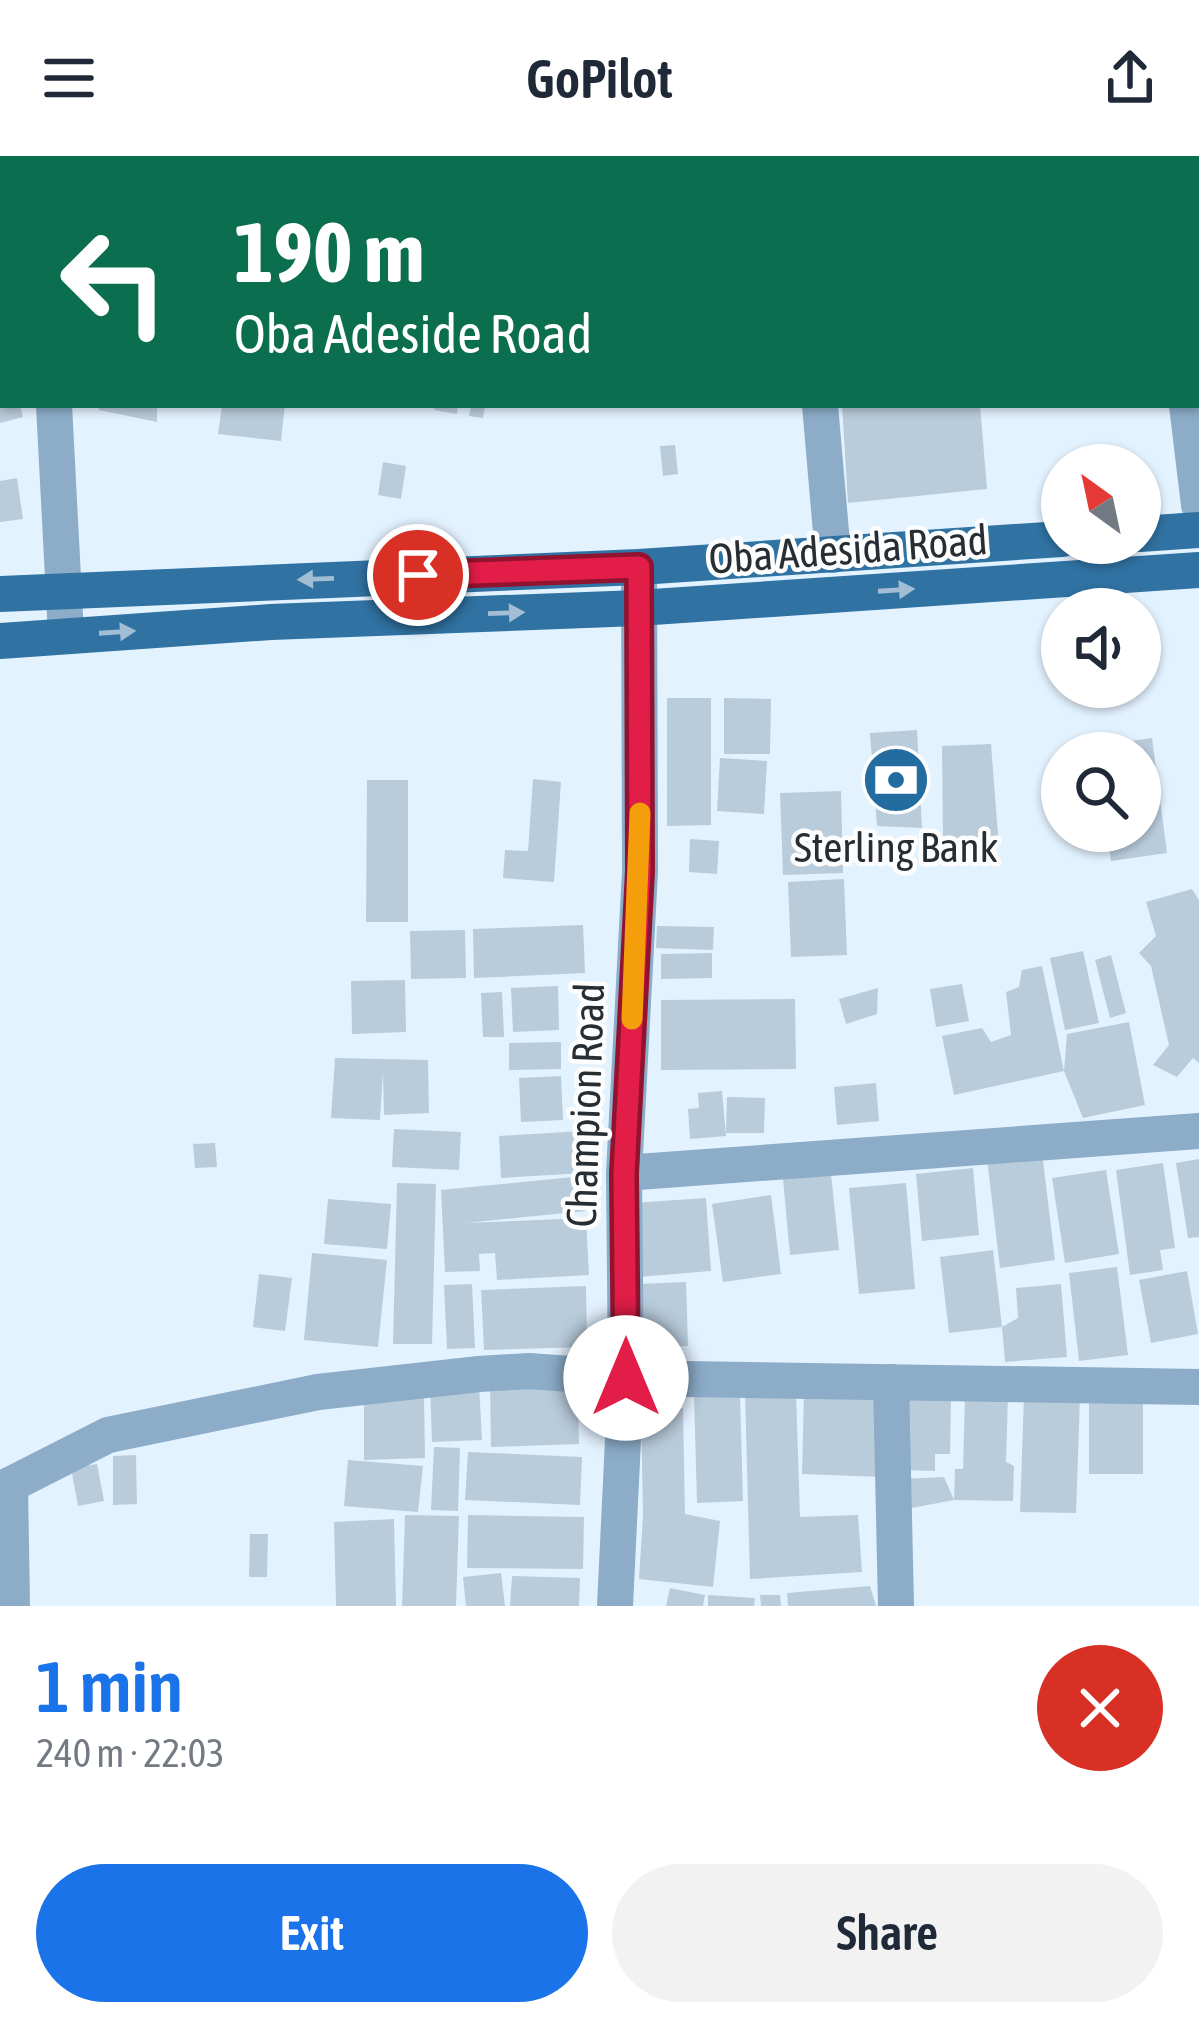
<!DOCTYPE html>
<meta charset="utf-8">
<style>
body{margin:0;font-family:"Asap Condensed",sans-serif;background:#f2f2f3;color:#1f2937;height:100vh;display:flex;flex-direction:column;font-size:45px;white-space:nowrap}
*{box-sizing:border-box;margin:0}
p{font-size:39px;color:#747a83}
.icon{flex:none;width:66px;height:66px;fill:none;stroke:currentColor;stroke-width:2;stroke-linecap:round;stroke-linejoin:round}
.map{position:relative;height:1450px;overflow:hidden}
.drawer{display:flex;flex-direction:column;background:#fff;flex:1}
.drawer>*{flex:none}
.guide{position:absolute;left:0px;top:0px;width:1200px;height:252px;box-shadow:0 3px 9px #0004;background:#0b6e4f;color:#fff;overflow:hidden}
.needle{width:78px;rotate:327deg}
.controls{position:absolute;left:1041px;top:288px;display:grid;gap:24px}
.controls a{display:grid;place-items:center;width:120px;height:120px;border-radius:50%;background:#fff;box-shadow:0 3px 9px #0004;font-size:60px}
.pin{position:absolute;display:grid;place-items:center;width:102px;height:102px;color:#fff;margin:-51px;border:6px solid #fff;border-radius:50%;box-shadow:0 3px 12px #0007}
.me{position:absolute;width:132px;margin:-66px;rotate:0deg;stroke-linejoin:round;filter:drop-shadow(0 0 9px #0008)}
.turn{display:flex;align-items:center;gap:42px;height:252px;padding:0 36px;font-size:54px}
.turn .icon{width:156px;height:156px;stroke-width:2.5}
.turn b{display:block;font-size:84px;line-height:102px}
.round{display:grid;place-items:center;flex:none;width:126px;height:126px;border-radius:63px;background:#f2f2f3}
.overview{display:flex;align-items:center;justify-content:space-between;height:204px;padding:0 36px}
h1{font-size:72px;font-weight:600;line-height:90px;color:#1a73e8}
.cta{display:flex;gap:24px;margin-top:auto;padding:24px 36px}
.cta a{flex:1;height:138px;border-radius:72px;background:#1a73e8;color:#fff;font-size:48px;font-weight:600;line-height:138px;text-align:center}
.cta a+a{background:#f2f2f3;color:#1f2937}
header{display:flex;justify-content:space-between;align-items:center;height:156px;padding:0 36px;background:#fff;font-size:54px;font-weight:600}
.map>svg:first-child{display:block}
.building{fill:#b9ccdc}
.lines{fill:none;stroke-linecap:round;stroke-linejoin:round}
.minor{stroke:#8cacc8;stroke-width:36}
.major{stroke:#3072a2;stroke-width:36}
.oneway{fill:#a1bed4}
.route-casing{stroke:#92132f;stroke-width:30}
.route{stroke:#e11d48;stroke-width:21}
.slow{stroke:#f59e0b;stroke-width:21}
.labels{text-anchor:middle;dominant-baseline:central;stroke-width:9;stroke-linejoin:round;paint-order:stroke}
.street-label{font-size:42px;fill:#262d33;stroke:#fdfdfd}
.poi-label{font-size:42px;fill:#262d33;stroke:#fdfdfd}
</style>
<header><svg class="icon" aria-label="menu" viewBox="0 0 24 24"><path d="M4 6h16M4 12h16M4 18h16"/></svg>GoPilot<svg class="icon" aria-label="share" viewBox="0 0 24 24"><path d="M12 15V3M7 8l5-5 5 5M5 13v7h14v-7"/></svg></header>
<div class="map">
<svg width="1199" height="1450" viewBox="0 0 1199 1450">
<rect width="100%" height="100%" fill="#e3f2ff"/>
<g class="building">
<polygon points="0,249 20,249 23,261 0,267"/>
<polygon points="99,249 157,249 157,266 99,254"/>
<polygon points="222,249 285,249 281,285 218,278"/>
<polygon points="435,249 458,249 457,258 434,254"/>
<polygon points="471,249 485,249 483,262 469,260"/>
<polygon points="842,249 980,249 987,333 848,347"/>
<polygon points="675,289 678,318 663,320 660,290"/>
<polygon points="383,306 406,310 401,343 378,339"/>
<polygon points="17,322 23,363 0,366 0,325"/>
<polygon points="667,542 711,542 711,669 667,670"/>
<polygon points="724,542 771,543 770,598 724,598"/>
<polygon points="917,574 922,672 877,670 870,577"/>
<polygon points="1152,582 1167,697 1111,705 1107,675 1140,675 1140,597 1097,597 1096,590"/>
<polygon points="991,588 999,691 943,687 942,590"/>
<polygon points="720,602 767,605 764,658 717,655"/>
<polygon points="533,623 561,626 554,726 503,722 505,694 528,695"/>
<polygon points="367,624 408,624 408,766 366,766"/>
<polygon points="841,635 843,717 783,719 780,637"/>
<polygon points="690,683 719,685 717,718 689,716"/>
<polygon points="844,723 847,799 791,801 788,726"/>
<polygon points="1192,733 1199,744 1199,907 1193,902 1177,921 1153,909 1169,889 1151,810 1139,797 1156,780 1146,746"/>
<polygon points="583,769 585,817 474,822 473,773"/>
<polygon points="657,770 714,771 713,794 656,792"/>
<polygon points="465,774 466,822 411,823 410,775"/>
<polygon points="1083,795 1099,867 1065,874 1050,802"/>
<polygon points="712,797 712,822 661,823 661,798"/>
<polygon points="1111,799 1126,857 1110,862 1095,804"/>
<polygon points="1042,810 1064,915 1067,878 1129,866 1145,949 1083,962 1064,915 954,939 942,880 982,872 991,886 1011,879 1006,836 1019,831 1022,814"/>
<polygon points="405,824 406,876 352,878 351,825"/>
<polygon points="962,828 969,865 936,871 930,833"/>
<polygon points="558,830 559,874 513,876 511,832"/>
<polygon points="878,832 877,858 846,868 839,843"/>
<polygon points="502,836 504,881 483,881 481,837"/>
<polygon points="795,843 796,913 661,914 661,844"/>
<polygon points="561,886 561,913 509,914 509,887"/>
<polygon points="335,902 428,904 429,957 384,959 383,916 380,964 331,962"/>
<polygon points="561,920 563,964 521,966 519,922"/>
<polygon points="876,927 879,965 837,969 834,931"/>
<polygon points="722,935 726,980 690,983 688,953 699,952 698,937"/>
<polygon points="727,941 765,942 764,977 726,977"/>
<polygon points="394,973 461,976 459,1014 392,1011"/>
<polygon points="582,975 584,1017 501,1022 499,980"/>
<polygon points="215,987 217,1011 195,1012 193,988"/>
<polygon points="1042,996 1055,1104 1000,1112 987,1003"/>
<polygon points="1199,1003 1199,1081 1188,1082 1176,1007"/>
<polygon points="1163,1007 1175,1092 1160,1094 1163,1114 1130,1119 1116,1014"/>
<polygon points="973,1012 979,1079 922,1085 916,1018"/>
<polygon points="1106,1014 1119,1098 1065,1107 1052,1022"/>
<polygon points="831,1018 839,1094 790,1099 783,1023"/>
<polygon points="583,1020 586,1055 466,1067 586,1062 589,1119 497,1124 495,1097 479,1098 480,1115 445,1116 441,1034"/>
<polygon points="397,1027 436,1028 432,1188 393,1188"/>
<polygon points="906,1027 915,1133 859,1138 849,1032"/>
<polygon points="771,1039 781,1118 723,1126 712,1048"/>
<polygon points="706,1042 711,1115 638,1121 633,1047"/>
<polygon points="328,1043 391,1048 387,1093 324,1088"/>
<polygon points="993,1094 1002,1171 949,1177 940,1101"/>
<polygon points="312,1097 387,1104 378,1191 304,1184"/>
<polygon points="1117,1111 1128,1199 1079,1205 1069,1117"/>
<polygon points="1187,1115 1198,1178 1151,1187 1139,1124"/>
<polygon points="259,1118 292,1122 285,1175 253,1171"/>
<polygon points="686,1126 688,1190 640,1191 638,1128"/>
<polygon points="472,1128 475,1192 447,1193 444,1129"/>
<polygon points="1061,1128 1067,1201 1005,1206 1002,1171 1018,1162 1016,1132"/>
<polygon points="586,1130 587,1191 484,1194 481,1134"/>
<polygon points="577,1222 579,1288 491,1291 490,1224"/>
<polygon points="479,1228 482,1284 432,1286 430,1230"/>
<polygon points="796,1235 800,1361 858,1359 862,1416 750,1423 745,1237"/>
<polygon points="804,1235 885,1237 882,1321 802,1318"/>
<polygon points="740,1237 743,1345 697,1347 694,1239"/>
<polygon points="965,1238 1008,1239 1006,1306 1014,1310 1013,1345 954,1344 955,1313 963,1313"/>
<polygon points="906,1239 951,1239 950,1298 935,1298 935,1315 904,1314"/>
<polygon points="1024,1239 1080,1241 1076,1357 1020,1356"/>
<polygon points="424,1241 425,1302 364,1304 364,1243"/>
<polygon points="1143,1244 1143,1318 1089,1318 1089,1245"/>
<polygon points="683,1252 685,1358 720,1365 713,1431 639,1423 643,1360 641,1253"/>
<polygon points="434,1291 460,1292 458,1355 431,1354"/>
<polygon points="468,1296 582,1301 580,1349 465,1344"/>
<polygon points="136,1299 137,1348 113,1349 113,1300"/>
<polygon points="348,1304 423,1310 418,1356 344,1350"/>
<polygon points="97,1308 104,1345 78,1350 71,1312"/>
<polygon points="944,1321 954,1344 901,1354 899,1323"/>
<polygon points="405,1359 459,1360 456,1450 402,1450"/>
<polygon points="468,1359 584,1361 583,1413 467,1412"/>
<polygon points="394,1363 396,1450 336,1450 334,1366"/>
<polygon points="250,1378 268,1378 267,1421 249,1421"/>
<polygon points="501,1417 505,1450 466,1450 463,1421"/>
<polygon points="512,1420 580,1422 579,1450 510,1450"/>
<polygon points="870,1430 876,1450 788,1450 787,1437"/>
<polygon points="670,1432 705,1439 703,1450 666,1450"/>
<polygon points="708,1439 755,1442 754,1450 708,1450"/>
<polygon points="760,1439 780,1439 781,1450 761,1450"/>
</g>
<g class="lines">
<g class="minor">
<polyline points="41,0 41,3"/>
<polyline points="54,249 66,479"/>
<polyline points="820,249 833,399"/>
<polyline points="1187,249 1199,349"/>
<polyline points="624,1017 1199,975"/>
<polyline points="891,1226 896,1450"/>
<polyline points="10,1329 12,1450"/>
<polyline points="0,1334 108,1279 318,1236 479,1218 529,1215 626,1222 1199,1231"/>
<polyline points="615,1450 626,1222 624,1017 640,715 639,411"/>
</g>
<g class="major">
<polyline points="1140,378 1199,374"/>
<polyline points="0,438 639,411 1062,383"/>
<polyline points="0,485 271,466 638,452 1199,414"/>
</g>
</g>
<defs><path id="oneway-solid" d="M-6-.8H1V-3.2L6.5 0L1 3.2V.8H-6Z" transform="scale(3)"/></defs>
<g class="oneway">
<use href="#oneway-solid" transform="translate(316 423) rotate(178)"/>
<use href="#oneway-solid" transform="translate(896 434) rotate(-4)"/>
<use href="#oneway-solid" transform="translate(506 457) rotate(-2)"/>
<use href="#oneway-solid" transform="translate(117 476) rotate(-4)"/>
</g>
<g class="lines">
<defs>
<polyline id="route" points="418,419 639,411 640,715 624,1017 626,1222"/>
</defs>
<use href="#route" class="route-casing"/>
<use href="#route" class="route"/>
<polyline class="slow" points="632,863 640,657"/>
</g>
<defs>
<symbol id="bank-disc" viewBox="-11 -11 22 22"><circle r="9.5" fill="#236ca0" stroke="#fdfdfd"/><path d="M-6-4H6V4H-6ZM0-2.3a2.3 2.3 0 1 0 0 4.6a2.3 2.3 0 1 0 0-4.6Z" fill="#fff"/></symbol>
</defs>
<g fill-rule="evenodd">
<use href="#bank-disc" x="858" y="586" width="76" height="76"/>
</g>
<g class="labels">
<g class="street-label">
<text transform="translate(848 393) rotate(-4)">Oba Adesida Road</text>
<text transform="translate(585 949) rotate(-88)">Champion Road</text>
</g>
<g class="poi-label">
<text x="896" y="691">Sterling Bank</text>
</g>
</g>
</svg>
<div class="controls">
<a><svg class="needle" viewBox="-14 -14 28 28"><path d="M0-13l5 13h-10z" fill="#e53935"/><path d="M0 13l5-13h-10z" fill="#747a83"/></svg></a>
<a><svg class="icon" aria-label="sound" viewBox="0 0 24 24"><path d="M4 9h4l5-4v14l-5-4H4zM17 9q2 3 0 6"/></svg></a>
<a><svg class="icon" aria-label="search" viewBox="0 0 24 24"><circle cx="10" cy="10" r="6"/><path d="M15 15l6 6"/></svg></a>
</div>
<div class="pin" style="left:418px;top:419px;background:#d93025"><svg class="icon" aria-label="arrive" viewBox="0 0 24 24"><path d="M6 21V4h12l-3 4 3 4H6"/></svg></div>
<svg class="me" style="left:626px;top:1222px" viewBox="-20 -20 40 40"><circle r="19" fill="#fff"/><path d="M0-13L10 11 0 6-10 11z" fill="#e11d48"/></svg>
<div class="guide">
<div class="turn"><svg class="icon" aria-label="left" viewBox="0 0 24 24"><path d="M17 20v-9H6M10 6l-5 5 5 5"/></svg><div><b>190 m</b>Oba Adeside Road</div></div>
</div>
</div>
<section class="drawer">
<div class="overview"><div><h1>1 min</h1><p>240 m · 22:03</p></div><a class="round" style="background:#d93025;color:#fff"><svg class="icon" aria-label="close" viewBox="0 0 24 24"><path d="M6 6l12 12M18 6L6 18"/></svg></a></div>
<div class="cta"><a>Exit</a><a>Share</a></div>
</section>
